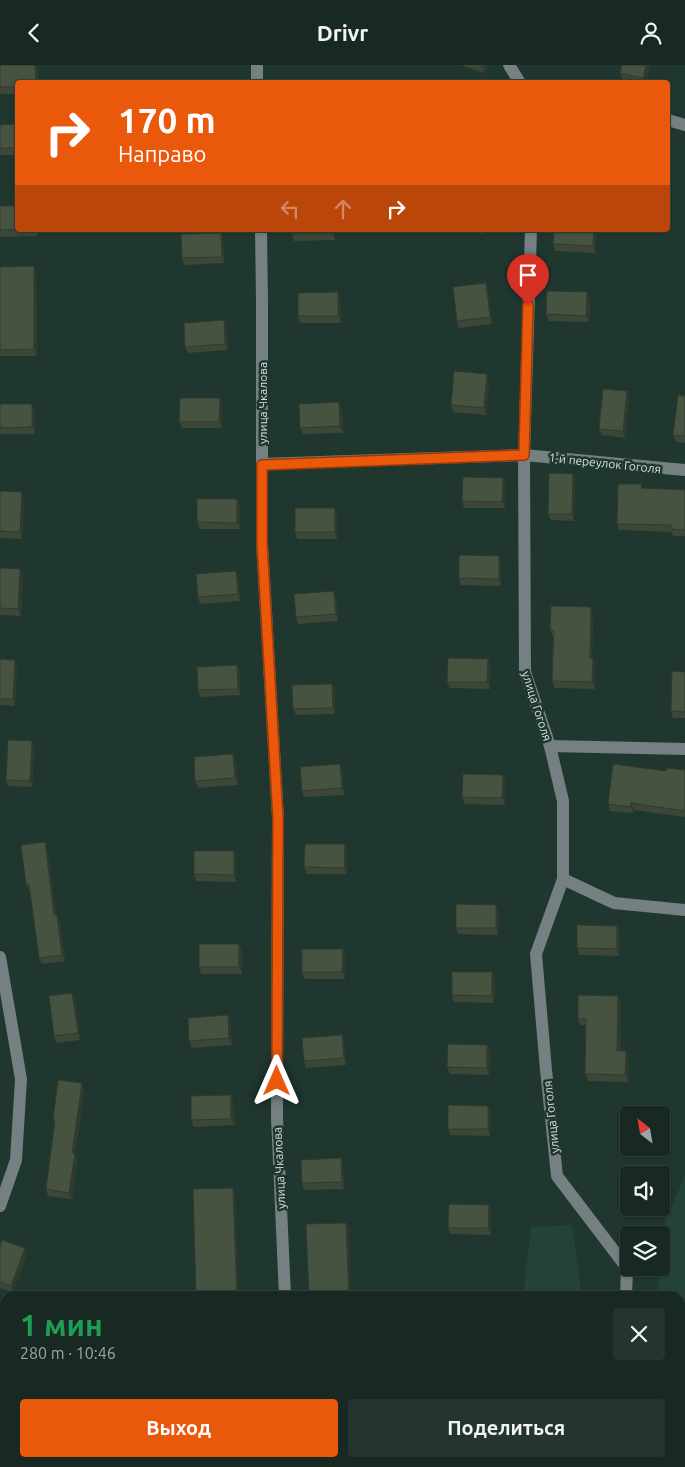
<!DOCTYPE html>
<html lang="ru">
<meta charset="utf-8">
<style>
body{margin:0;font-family:Ubuntu,sans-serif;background:#24352f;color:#f1f3f6;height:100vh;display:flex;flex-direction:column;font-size:19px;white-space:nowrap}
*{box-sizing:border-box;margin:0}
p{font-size:16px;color:#9ea6a5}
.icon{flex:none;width:28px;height:28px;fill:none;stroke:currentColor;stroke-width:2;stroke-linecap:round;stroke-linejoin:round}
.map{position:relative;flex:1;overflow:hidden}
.panel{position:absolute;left:0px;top:1226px;width:685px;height:176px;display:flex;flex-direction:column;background:#172922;border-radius:15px 15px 0 0;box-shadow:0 1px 4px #0004,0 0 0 1px #364540}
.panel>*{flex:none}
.hud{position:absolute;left:15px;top:15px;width:655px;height:152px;border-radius:5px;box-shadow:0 1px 4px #0004,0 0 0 1px #364540;background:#ea580c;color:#fff;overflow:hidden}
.needle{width:32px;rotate:329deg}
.buttons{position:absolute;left:620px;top:1041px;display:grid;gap:10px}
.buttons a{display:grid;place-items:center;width:50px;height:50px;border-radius:5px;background:#172922;box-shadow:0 1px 4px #0004,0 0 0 1px #364540;font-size:25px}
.pin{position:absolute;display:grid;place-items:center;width:42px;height:42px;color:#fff;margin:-51px -21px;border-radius:50% 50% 50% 0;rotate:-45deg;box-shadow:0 0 5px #0007}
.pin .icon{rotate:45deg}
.me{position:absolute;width:55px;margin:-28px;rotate:0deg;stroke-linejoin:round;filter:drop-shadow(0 0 4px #0008)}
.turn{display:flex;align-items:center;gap:18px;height:105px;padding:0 20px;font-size:22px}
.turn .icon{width:65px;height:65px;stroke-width:2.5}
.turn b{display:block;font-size:35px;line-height:42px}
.lanes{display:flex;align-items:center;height:48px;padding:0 20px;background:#0003;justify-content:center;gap:25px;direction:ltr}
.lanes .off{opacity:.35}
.round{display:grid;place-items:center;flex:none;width:52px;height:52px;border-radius:5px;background:#24352f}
.head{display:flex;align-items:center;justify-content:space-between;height:85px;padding:0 20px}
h1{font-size:30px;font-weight:700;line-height:38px;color:#1e9e55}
.button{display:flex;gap:10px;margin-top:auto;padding:10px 20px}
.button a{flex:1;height:58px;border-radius:5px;background:#ea580c;color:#fff;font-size:20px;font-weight:700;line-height:58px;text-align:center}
.button a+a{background:#24352f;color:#f1f3f6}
header{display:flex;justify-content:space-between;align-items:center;height:65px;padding:0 20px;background:#172922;font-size:22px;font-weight:700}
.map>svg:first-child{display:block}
.built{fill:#244337}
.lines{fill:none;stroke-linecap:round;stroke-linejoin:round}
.minor{stroke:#748081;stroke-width:12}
.wall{fill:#3d4738}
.shaded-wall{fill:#323a2e}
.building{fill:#475341;stroke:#323a2e}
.route-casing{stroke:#983908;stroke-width:12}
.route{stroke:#ea580c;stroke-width:9}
.labels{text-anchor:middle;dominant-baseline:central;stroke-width:5;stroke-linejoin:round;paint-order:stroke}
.street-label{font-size:12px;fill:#d3e1db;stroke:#1f372e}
</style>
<header><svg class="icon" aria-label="back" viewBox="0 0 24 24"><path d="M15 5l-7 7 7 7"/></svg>Drivr<svg class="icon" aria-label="person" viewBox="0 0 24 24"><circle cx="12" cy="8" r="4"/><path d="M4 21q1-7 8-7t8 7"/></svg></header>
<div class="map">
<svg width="685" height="1402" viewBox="0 0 685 1402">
<rect width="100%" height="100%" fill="#1f372e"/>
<g class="built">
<polygon points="685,1110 685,1402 651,1402 651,1398 680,1398 680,1231 657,1231 660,1203 661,1202 663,1162"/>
<polygon points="572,1160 582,1231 523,1231 531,1162"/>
<polygon points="503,1398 604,1398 605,1402 503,1402"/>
</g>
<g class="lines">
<g class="minor">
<polyline points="257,0 257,18"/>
<polyline points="509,0 520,18"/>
<polyline points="668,55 685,60"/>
<polyline points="261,165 262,237 262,478 278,753 277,1053 285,1231"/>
<polyline points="531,165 524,390 525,607 550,681 563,736 563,814 536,889 546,1005 557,1111 627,1203 626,1231"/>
<polyline points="262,399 524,390 685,405"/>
<polyline points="550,681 685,684"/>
<polyline points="563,814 614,838 685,845"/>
<polyline points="0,892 21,1014 16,1095 0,1141"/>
<polyline points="84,1402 89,1398"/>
<polyline points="617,1402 617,1398"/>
</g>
</g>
<g class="wall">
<polygon points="0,0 38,5 18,18 18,29 0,29"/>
<polygon points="461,0 487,0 484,8"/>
<polygon points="650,0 646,18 635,18 623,15 620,8"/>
<polygon points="18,59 18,90 0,90 0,60"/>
<polygon points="0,141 18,141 18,165 38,165 38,171 0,172"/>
<polygon points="334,165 335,175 294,176 292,169"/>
<polygon points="451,165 485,165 484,169 452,166"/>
<polygon points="554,165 596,165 595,188 555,186 553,179"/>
<polygon points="221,168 223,175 224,198 184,200 182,193"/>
<polygon points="0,202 36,208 37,291 0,291"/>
<polygon points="486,218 488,225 492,259 459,263 457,256"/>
<polygon points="338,227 340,234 341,258 300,258 298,251"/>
<polygon points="590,234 589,257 549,256 546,249"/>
<polygon points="224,255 226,262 228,285 188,288 185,282"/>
<polygon points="489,316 486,350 453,347 451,340"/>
<polygon points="627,326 629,333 625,373 602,370 599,364"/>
<polygon points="685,331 685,378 676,377 673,370"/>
<polygon points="220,333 222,340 222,363 182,363 179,357"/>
<polygon points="0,339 32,339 34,345 35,369 0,369"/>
<polygon points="342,344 343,368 303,369 300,363"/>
<polygon points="503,413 505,420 505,443 464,443 462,436"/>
<polygon points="575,416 574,456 551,455 548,449"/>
<polygon points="643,423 685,425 685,471 673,471 672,467 619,465 617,459"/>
<polygon points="0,426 24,434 22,474 0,473"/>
<polygon points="240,440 240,464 200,464 197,457"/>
<polygon points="337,450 337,474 297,474 295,467"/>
<polygon points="501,497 501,521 461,520 459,513"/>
<polygon points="0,503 20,504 23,511 21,551 0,550"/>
<polygon points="236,506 238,513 240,536 200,539 198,532"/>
<polygon points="336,533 338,556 298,559 296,552"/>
<polygon points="593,549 592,593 595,600 595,624 555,623 552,616 553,572 550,565"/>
<polygon points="0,594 17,601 15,641 0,640"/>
<polygon points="488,594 490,600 490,624 450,623 447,617"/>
<polygon points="237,600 240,607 240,630 200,632 198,625"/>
<polygon points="685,607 685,653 673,653 671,646"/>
<polygon points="332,619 335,625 335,649 296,650 293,644"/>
<polygon points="32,676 34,683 32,722 8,721 6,715"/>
<polygon points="233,689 236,696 238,720 198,723 195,716"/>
<polygon points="685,705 685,752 634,745 633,748 610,746 608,739 666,706"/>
<polygon points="342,706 344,730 304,732 302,726"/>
<polygon points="503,710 505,716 505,740 465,739 462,732"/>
<polygon points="47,783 56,850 57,850 60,856 65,896 42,899 39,893 30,826 29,826 26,819"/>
<polygon points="234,786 236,793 236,817 196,816 194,809"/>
<polygon points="347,786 347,809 307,809 304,802"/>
<polygon points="499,847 498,870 458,869 456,863"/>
<polygon points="620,867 619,891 579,890 577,883"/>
<polygon points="242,885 242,909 201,909 199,902"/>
<polygon points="345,890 345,914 305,914 302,907"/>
<polygon points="495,914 494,938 454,937 452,930"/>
<polygon points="75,935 80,975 56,978 54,971"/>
<polygon points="621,937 620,986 626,986 628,993 628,1017 588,1016 585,1009 586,960 580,960 578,954"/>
<polygon points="228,950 230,957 232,980 192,983 189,976"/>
<polygon points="344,976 346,1000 306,1003 304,996"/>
<polygon points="487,980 490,986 489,1010 450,1009 447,1002"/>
<polygon points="84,1025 75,1089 77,1095 72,1134 48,1131 46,1124 55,1060 53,1055"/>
<polygon points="231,1030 233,1037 234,1060 194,1062 191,1055"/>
<polygon points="488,1041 491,1047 490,1071 450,1070 448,1064"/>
<polygon points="343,1100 344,1124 304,1125 302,1118"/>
<polygon points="489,1140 491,1146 491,1170 451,1169 448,1163"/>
<polygon points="0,1182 27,1190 13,1227 0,1223"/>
<polygon points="0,1371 31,1402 0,1402"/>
</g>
<g class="shaded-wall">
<polygon points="35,0 38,5 38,18 36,18"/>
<polygon points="481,0 487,0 484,8"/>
<polygon points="646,0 650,0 646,18 645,18 643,13"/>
<polygon points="332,165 334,165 335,175 332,168"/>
<polygon points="594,165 596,165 595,188 593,181"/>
<polygon points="221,168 223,175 224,198 222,192"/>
<polygon points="34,201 36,208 37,291 34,284"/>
<polygon points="486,218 488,225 492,259 490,252"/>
<polygon points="338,227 340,234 341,258 338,251"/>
<polygon points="587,227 590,234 589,257 586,251"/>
<polygon points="224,255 226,262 228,285 225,279"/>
<polygon points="487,309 489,316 486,350 484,343"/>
<polygon points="627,326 629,333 625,373 623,366"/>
<polygon points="220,333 222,340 222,363 219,357"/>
<polygon points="339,337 342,344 343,368 340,361"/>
<polygon points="32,339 34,345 35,369 32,362"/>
<polygon points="573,409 575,416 574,456 572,449"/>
<polygon points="503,413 505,420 505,443 502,437"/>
<polygon points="22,427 24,434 22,474 20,467"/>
<polygon points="237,434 240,440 240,464 237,458"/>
<polygon points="335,443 337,450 337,474 335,467"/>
<polygon points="499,491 501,497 501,521 499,514"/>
<polygon points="20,504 23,511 21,551 18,544"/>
<polygon points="236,506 238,513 240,536 238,529"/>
<polygon points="334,526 336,533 338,556 336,549"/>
<polygon points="591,542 593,549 592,600 590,593"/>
<polygon points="593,593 595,600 595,624 592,617"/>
<polygon points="488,594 490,600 490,624 487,617"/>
<polygon points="15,595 17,601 15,641 13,634"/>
<polygon points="237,600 240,607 240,630 238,624"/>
<polygon points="332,619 335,625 335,649 333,643"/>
<polygon points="32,676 34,683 32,722 30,716"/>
<polygon points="233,689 236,696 238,720 235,713"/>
<polygon points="340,699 342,706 344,730 342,723"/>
<polygon points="503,710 505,716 505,740 502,733"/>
<polygon points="631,738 634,745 633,748 631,742"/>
<polygon points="45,777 47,783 57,857 54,850"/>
<polygon points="345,779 347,786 347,809 344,803"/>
<polygon points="234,786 236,793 236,817 234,810"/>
<polygon points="496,840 499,847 498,870 496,863"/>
<polygon points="57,850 60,856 65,896 62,890"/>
<polygon points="617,861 620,867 619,891 617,884"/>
<polygon points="239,879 242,885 242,909 239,902"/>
<polygon points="343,884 345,890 345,914 342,907"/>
<polygon points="492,907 495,914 494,938 492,931"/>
<polygon points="72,928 75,935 80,975 78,968"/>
<polygon points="618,931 621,937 619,993 617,986"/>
<polygon points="228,950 230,957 232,980 229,973"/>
<polygon points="342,970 344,976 346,1000 344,993"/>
<polygon points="487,980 490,986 489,1010 487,1003"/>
<polygon points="626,986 628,993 628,1017 625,1010"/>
<polygon points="82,1018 84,1025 75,1089 77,1095 72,1134 69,1128 72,1088"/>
<polygon points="231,1030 233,1037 234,1060 231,1054"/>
<polygon points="488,1041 491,1047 490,1071 488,1064"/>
<polygon points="341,1093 343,1100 344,1124 342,1117"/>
<polygon points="233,1123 235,1130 239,1231 237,1231"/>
<polygon points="489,1140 491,1146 491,1170 488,1163"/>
<polygon points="346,1158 349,1164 351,1231 349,1231"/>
<polygon points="25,1183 27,1190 13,1227 11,1221"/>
<polygon points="27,1398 33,1398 31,1402 26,1402"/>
</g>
<g class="building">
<polygon points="0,0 35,0 36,18 18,18 18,22 0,22"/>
<polygon points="622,0 646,0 643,13 620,8"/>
<polygon points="18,59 18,83 0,83 0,60"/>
<rect x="0" y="141" width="18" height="24"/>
<polygon points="292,165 332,165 332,168 292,169"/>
<polygon points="554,165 594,165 593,181 553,179"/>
<polygon points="221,168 222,192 182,193 181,169"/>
<polygon points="34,201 34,284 0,285 0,202"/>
<polygon points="486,218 490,252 457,256 453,222"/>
<polygon points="547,226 587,227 586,251 546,249"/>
<polygon points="338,227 338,251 298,251 298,228"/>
<polygon points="224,255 225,279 185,282 184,258"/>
<polygon points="454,306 487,309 484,343 451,340"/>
<polygon points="603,324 627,326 623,366 599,364"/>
<polygon points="678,330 685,331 685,371 673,370"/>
<polygon points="180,333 220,333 219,357 179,357"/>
<polygon points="339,337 340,361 300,363 299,339"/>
<polygon points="0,339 32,339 32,362 0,363"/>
<polygon points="549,408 573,409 572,449 548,449"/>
<polygon points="463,412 503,413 502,437 462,436"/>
<polygon points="618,419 642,419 641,423 685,425 685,465 671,464 671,460 617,459"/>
<polygon points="0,426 22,427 20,467 0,466"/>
<polygon points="197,434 237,434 237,458 197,457"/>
<rect x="295" y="443" width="40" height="24"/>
<polygon points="459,490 499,491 499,514 459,513"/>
<polygon points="0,503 20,504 18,544 0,543"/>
<polygon points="236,506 238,529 198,532 196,509"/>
<polygon points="334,526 336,549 296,552 294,529"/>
<polygon points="551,541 591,542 590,593 593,593 592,617 552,616 554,565 550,565"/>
<polygon points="448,593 488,594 487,617 447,617"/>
<polygon points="0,594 15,595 13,634 0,634"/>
<polygon points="237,600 238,624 198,625 197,602"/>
<polygon points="672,606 685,607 685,647 671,646"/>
<polygon points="332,619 333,643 293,644 292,620"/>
<polygon points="8,675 32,676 30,716 6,715"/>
<polygon points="233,689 235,713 195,716 194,692"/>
<polygon points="340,699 342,723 302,726 300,702"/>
<polygon points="613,699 666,706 667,703 685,705 685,746 631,738 631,742 608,739"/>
<polygon points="463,709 503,710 502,733 462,732"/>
<polygon points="45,777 54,850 57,850 62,890 39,893 29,819 26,819 21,780"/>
<polygon points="305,779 345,779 344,803 304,802"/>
<polygon points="194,786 234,786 234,810 194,809"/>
<polygon points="456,839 496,840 496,863 456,863"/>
<polygon points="577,860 617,861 617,884 577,883"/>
<rect x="199" y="879" width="40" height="23"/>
<polygon points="302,884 343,884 342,907 302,907"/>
<polygon points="452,907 492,907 492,931 452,930"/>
<polygon points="72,928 78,968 54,971 49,931"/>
<polygon points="578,930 618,931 617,986 626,986 625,1010 585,1009 586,954 578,954"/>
<polygon points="228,950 229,973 189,976 188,953"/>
<polygon points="342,970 344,993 304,996 302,973"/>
<polygon points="448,979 487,980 487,1003 447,1002"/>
<polygon points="58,1015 82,1018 72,1088 75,1088 69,1128 46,1124 55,1055 53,1055"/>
<polygon points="231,1030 231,1054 191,1055 191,1031"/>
<polygon points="448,1040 488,1041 488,1064 448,1064"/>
<polygon points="341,1093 342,1117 302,1118 301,1095"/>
<polygon points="233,1123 237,1231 196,1231 193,1124"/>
<polygon points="449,1139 489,1140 488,1163 448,1163"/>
<polygon points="346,1158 349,1231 309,1231 306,1159"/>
<polygon points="2,1175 25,1183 11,1221 0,1217 0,1182"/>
<polygon points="0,1371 5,1373 5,1398 27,1398 26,1402 13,1402 0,1397"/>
</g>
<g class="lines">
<defs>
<polyline id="route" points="277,1016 278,753 262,478 262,400 524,390 528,240"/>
</defs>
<use href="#route" class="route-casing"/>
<use href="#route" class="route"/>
</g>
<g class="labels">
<g class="street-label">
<text transform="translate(262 338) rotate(-90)">улица Чкалова</text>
<text transform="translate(605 398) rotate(6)">1-й переулок Гоголя</text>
<text transform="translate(537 641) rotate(72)">улица Гоголя</text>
<text transform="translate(551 1052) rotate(-96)">улица Гоголя</text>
<text transform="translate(279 1103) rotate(-93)">улица Чкалова</text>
</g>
</g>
</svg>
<div class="buttons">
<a><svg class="needle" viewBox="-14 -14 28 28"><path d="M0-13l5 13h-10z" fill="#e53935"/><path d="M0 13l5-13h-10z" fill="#9ea6a5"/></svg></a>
<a><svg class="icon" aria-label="sound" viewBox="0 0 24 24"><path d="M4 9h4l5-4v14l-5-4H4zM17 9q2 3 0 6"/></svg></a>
<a><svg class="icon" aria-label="layers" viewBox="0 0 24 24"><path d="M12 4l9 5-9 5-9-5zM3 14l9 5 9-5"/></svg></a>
</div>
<div class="pin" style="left:528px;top:240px;background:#d93025"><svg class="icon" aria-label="arrive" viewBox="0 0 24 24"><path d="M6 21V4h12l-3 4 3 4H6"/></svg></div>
<svg class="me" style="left:277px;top:1016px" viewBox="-20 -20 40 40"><path d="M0-17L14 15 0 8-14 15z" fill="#ea580c" stroke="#fff" stroke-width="4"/></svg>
<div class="hud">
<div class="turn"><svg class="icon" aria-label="right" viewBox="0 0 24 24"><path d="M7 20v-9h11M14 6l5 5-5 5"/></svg><div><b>170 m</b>Направо</div></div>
<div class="lanes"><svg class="icon off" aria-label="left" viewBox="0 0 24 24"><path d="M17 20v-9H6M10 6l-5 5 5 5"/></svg><svg class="icon off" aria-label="ahead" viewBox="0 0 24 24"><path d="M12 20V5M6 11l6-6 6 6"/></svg><svg class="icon" aria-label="right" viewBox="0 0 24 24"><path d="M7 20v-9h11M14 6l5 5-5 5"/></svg></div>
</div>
<section class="panel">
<div class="head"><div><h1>1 мин</h1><p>280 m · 10:46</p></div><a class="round"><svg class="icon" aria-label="close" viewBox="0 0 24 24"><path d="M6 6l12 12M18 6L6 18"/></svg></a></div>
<div class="button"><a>Выход</a><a>Поделиться</a></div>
</section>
</div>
